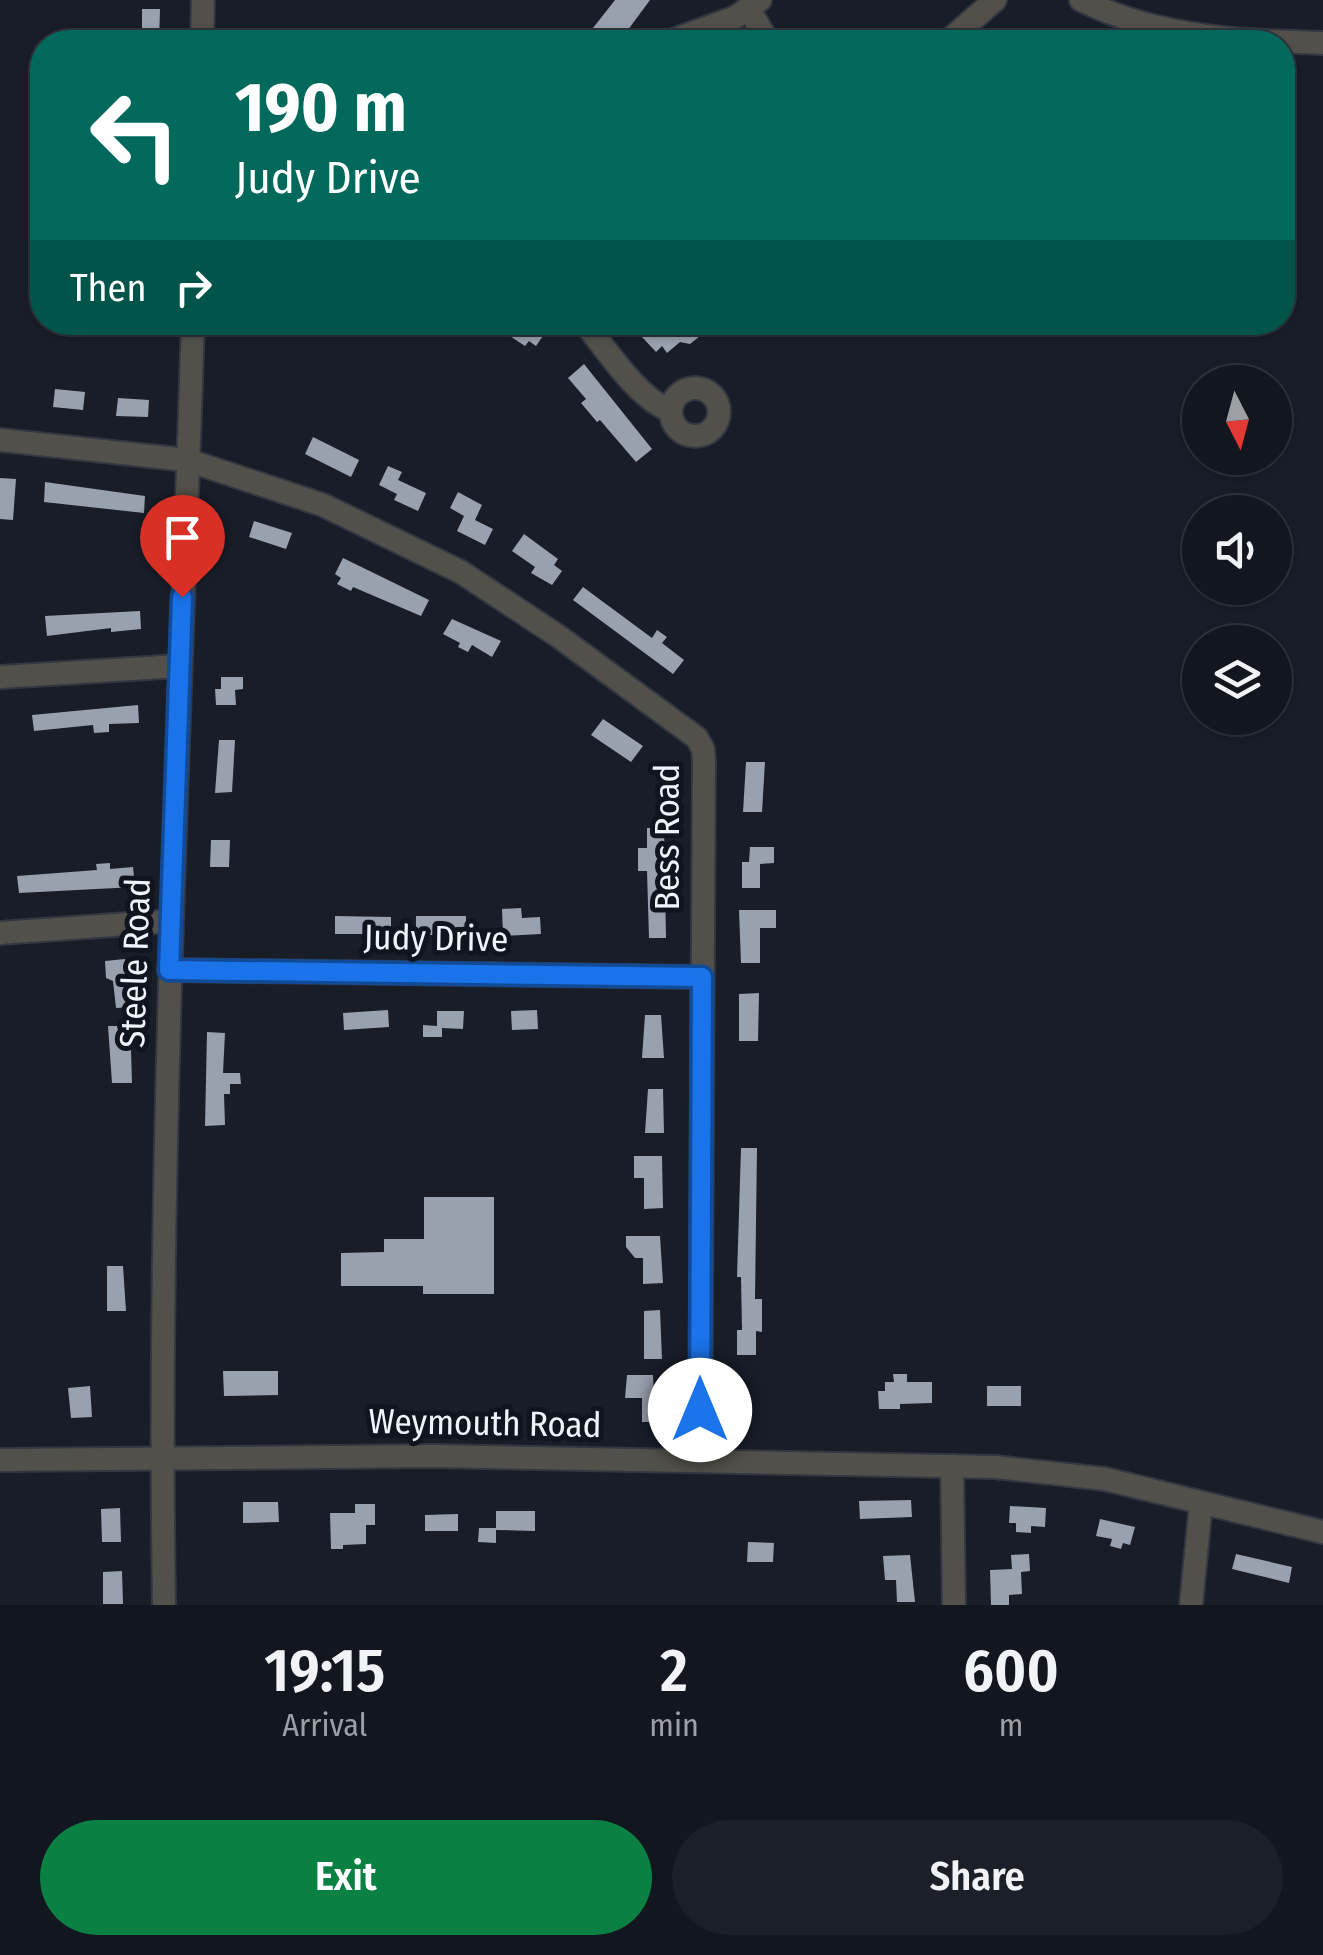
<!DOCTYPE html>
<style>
body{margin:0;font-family:"Fira Sans Condensed",sans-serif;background:#1b1f27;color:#f1f3f6;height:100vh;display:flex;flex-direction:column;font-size:38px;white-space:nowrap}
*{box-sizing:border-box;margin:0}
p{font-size:32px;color:#9c9fa4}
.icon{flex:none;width:55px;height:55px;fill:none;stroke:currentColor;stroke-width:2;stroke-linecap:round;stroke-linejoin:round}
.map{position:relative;height:1605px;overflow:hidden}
.panel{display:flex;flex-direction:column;background:#12161e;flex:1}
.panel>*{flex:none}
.banner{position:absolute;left:30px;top:30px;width:1265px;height:305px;border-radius:40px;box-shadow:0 2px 8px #0004,0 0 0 2px #31353c;background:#00695c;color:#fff;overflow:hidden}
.needle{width:65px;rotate:174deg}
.buttons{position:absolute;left:1182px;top:365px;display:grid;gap:20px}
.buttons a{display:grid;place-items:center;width:110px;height:110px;border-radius:50%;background:#12161e;box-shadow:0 2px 8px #0004,0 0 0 2px #31353c;font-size:50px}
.pin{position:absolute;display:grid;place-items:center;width:85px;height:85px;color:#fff;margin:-102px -42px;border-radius:50% 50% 50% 0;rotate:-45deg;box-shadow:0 0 10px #0007}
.pin .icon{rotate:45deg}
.me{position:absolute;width:110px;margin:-55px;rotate:0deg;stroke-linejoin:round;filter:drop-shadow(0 0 8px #0008)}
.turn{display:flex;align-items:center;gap:35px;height:210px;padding:0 40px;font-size:45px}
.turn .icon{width:130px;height:130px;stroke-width:2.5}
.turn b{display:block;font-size:70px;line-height:85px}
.then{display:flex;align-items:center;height:95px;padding:0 40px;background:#0003;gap:20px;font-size:38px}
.eta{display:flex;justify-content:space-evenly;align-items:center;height:170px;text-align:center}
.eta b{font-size:60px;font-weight:600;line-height:70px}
.primary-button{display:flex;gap:20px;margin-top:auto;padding:20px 40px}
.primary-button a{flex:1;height:115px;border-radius:60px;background:#0b8043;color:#fff;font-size:40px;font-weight:600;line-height:115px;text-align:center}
.primary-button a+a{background:#1b1f27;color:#f1f3f6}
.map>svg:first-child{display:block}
.building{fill:#99a0ae}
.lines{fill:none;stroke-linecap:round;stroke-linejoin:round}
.minor-casing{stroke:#323741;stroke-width:26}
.minor{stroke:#52504a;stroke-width:22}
.route-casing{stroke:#114b97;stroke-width:25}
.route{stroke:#1a73e8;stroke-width:18}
.labels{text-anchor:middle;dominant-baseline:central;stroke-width:10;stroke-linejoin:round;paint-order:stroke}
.street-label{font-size:35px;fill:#eff3fb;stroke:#0f141e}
</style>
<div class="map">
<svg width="1323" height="1605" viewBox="0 0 1323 1605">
<rect width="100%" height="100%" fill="#181d28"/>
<g class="building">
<polygon points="615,0 650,0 619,42 582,42"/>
<polygon points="142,9 160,9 159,42 145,42 145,35 142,35"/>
<polygon points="489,322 529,322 545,333 536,346 529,341 525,346"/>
<polygon points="628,322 663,322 671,332 682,322 689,322 700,336 690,344 680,342 667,353 662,346 656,352"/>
<polygon points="584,364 652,449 636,462 600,420 597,422 581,403 586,399 568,378"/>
<polygon points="55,389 85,392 83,410 53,407"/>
<polygon points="118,398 149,400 148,417 116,416"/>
<polygon points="313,437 359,460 351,477 305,454"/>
<polygon points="388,466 402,472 398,480 426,493 418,511 394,500 397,494 379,485"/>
<polygon points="0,478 16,479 13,520 0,519"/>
<polygon points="45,482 145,496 144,513 44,502"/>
<polygon points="458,492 482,505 475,520 493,529 485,545 457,531 464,516 450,508"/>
<polygon points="254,521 292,533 286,549 249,537"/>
<polygon points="524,534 558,559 554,565 562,571 552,585 531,573 535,567 512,551"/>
<polygon points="343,558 429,600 421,616 353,587 351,591 337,584 341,578 335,574"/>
<polygon points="583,587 652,638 657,630 667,637 662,643 684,660 673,674 573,600"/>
<polygon points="140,611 141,629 111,632 111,628 47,636 45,616"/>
<polygon points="452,619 501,641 492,657 472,645 468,652 458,647 460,643 443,634"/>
<polygon points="221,677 243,677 243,689 235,690 236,705 216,705 215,689 221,689"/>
<polygon points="138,705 139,723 109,724 109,732 94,733 93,725 34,731 32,715"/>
<polygon points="603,719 643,746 631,762 591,735"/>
<polygon points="219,740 235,740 232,792 215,793"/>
<polygon points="746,762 765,762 762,812 743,812"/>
<polygon points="647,828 664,828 666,938 649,938 647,871 638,871 638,848 647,848"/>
<polygon points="211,840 230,840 229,867 210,867"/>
<polygon points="750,847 774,847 774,863 760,864 760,888 742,888 742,862 749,862"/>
<polygon points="110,863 110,869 133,867 135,887 19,893 17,876 97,870 96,864"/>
<polygon points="521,908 522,918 540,917 541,934 503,936 502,909"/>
<polygon points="739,910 776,910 776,928 760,928 760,963 741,963"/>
<polygon points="335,916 391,917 391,934 335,934"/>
<rect x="416" y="916" width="50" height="19"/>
<polygon points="125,959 134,1007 116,1008 113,981 106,978 105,961"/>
<polygon points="759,993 758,1041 739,1041 739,994"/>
<polygon points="388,1010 389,1027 344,1030 343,1013"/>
<polygon points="537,1010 538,1029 512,1030 511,1011"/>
<polygon points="437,1011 464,1011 463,1029 442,1028 442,1037 423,1037 423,1025 437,1026"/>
<polygon points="645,1015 661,1015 664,1058 642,1058"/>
<polygon points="108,1026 125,1026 125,1051 131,1050 132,1083 112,1083"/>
<polygon points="207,1032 225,1033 223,1073 240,1073 241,1084 230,1084 230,1094 224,1094 225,1125 205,1126"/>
<polygon points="648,1089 663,1089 664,1133 645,1133"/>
<polygon points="741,1148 757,1148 755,1299 762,1299 762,1332 756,1331 756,1355 737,1355 737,1330 742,1330 741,1277 737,1277"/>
<polygon points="634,1156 662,1156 663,1208 644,1209 644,1178 634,1178"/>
<polygon points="424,1197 494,1197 494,1294 423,1294 423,1286 341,1286 341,1253 384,1252 384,1239 424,1239"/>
<polygon points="626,1236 660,1236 663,1283 643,1284 643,1258 635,1258 626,1247"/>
<polygon points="107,1266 123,1266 126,1311 107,1311"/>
<polygon points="660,1310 662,1359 644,1359 644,1311"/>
<polygon points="223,1371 278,1371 278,1395 224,1396"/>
<polygon points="893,1374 907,1374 907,1382 932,1382 932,1403 900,1404 900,1409 879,1409 878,1391 885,1391 885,1382 894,1382"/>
<polygon points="627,1375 653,1375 654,1395 661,1394 660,1422 642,1422 642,1398 625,1398"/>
<polygon points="90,1386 92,1417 71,1418 68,1388"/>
<rect x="987" y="1386" width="34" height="20"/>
<polygon points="911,1500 912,1517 860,1519 859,1501"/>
<polygon points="243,1502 278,1502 279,1522 243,1523"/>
<polygon points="355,1504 375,1504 375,1525 366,1525 366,1544 343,1545 343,1549 331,1549 330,1513 355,1513"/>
<polygon points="1010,1506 1046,1508 1045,1527 1031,1526 1031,1533 1016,1532 1016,1523 1009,1523"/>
<polygon points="120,1508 121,1542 102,1542 101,1509"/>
<polygon points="496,1511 535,1511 535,1531 496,1530 496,1543 478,1542 479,1528 496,1528"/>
<polygon points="458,1514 458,1531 425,1531 425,1515"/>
<polygon points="1100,1519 1135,1527 1130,1545 1123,1543 1121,1549 1110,1546 1112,1539 1096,1536"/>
<polygon points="748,1542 774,1543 773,1562 747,1562"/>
<polygon points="1029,1554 1030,1571 1021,1572 1022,1594 1009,1595 1009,1605 991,1605 990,1570 1012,1569 1011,1555"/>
<polygon points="1236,1554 1292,1567 1289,1583 1232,1569"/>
<polygon points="910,1555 915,1602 897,1602 896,1580 885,1580 883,1556"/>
<polygon points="122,1571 123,1604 103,1604 103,1572"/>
</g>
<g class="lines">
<defs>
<g id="minor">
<path d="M1081 0C1158 38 1239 41 1323 43"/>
<polyline points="749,9 768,42"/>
<polyline points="202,42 203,0"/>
<polyline points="668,42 736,17 760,0"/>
<polyline points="947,42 995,0"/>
<path d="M584 322C606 349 638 399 671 411"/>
<circle cx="695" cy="412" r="24"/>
<polyline points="0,440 187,460 323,505 461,572 558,636 697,738 703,749 704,761 700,1461"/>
<polyline points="0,677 179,666"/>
<polyline points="0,933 171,921"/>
<polyline points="169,970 702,977"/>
<polyline points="0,1460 433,1456 995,1467 1105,1479 1323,1532"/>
<polyline points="952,1466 954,1605"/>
<path d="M164 1605C157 1177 179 750 193 322"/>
<polyline points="1191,1605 1201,1503"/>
</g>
</defs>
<use href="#minor" class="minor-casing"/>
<use href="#minor" class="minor"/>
</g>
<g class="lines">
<defs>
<polyline id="route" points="182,597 169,970 702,977 700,1410"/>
</defs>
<use href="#route" class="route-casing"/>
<use href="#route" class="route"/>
</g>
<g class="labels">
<g class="street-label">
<text transform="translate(667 837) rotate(-90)">Bess Road</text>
<text transform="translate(436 938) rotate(1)">Judy Drive</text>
<text transform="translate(135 963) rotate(-88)">Steele Road</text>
<text transform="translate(485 1423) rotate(1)">Weymouth Road</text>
</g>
</g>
</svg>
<div class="buttons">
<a><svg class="needle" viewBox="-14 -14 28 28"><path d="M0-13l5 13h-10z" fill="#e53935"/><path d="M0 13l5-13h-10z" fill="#9c9fa4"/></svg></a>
<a><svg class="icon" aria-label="sound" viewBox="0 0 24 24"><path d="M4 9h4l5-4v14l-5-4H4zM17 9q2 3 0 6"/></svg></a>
<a><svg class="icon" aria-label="layers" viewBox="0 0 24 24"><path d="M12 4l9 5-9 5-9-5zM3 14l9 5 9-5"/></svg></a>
</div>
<div class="pin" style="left:182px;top:597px;background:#d93025"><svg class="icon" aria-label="arrive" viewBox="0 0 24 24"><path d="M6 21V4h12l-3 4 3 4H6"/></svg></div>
<svg class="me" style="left:700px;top:1410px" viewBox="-20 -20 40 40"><circle r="19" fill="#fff"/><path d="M0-13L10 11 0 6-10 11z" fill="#1a73e8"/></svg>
<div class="banner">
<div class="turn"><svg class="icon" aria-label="left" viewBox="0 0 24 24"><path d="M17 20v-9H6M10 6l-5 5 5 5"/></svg><div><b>190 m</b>Judy Drive</div></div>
<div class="then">Then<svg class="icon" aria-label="right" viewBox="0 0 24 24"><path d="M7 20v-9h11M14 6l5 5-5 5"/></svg></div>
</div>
</div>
<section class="panel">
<div class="eta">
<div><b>19:15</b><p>Arrival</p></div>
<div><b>2</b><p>min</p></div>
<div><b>600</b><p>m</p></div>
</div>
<div class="primary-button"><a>Exit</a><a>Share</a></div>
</section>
